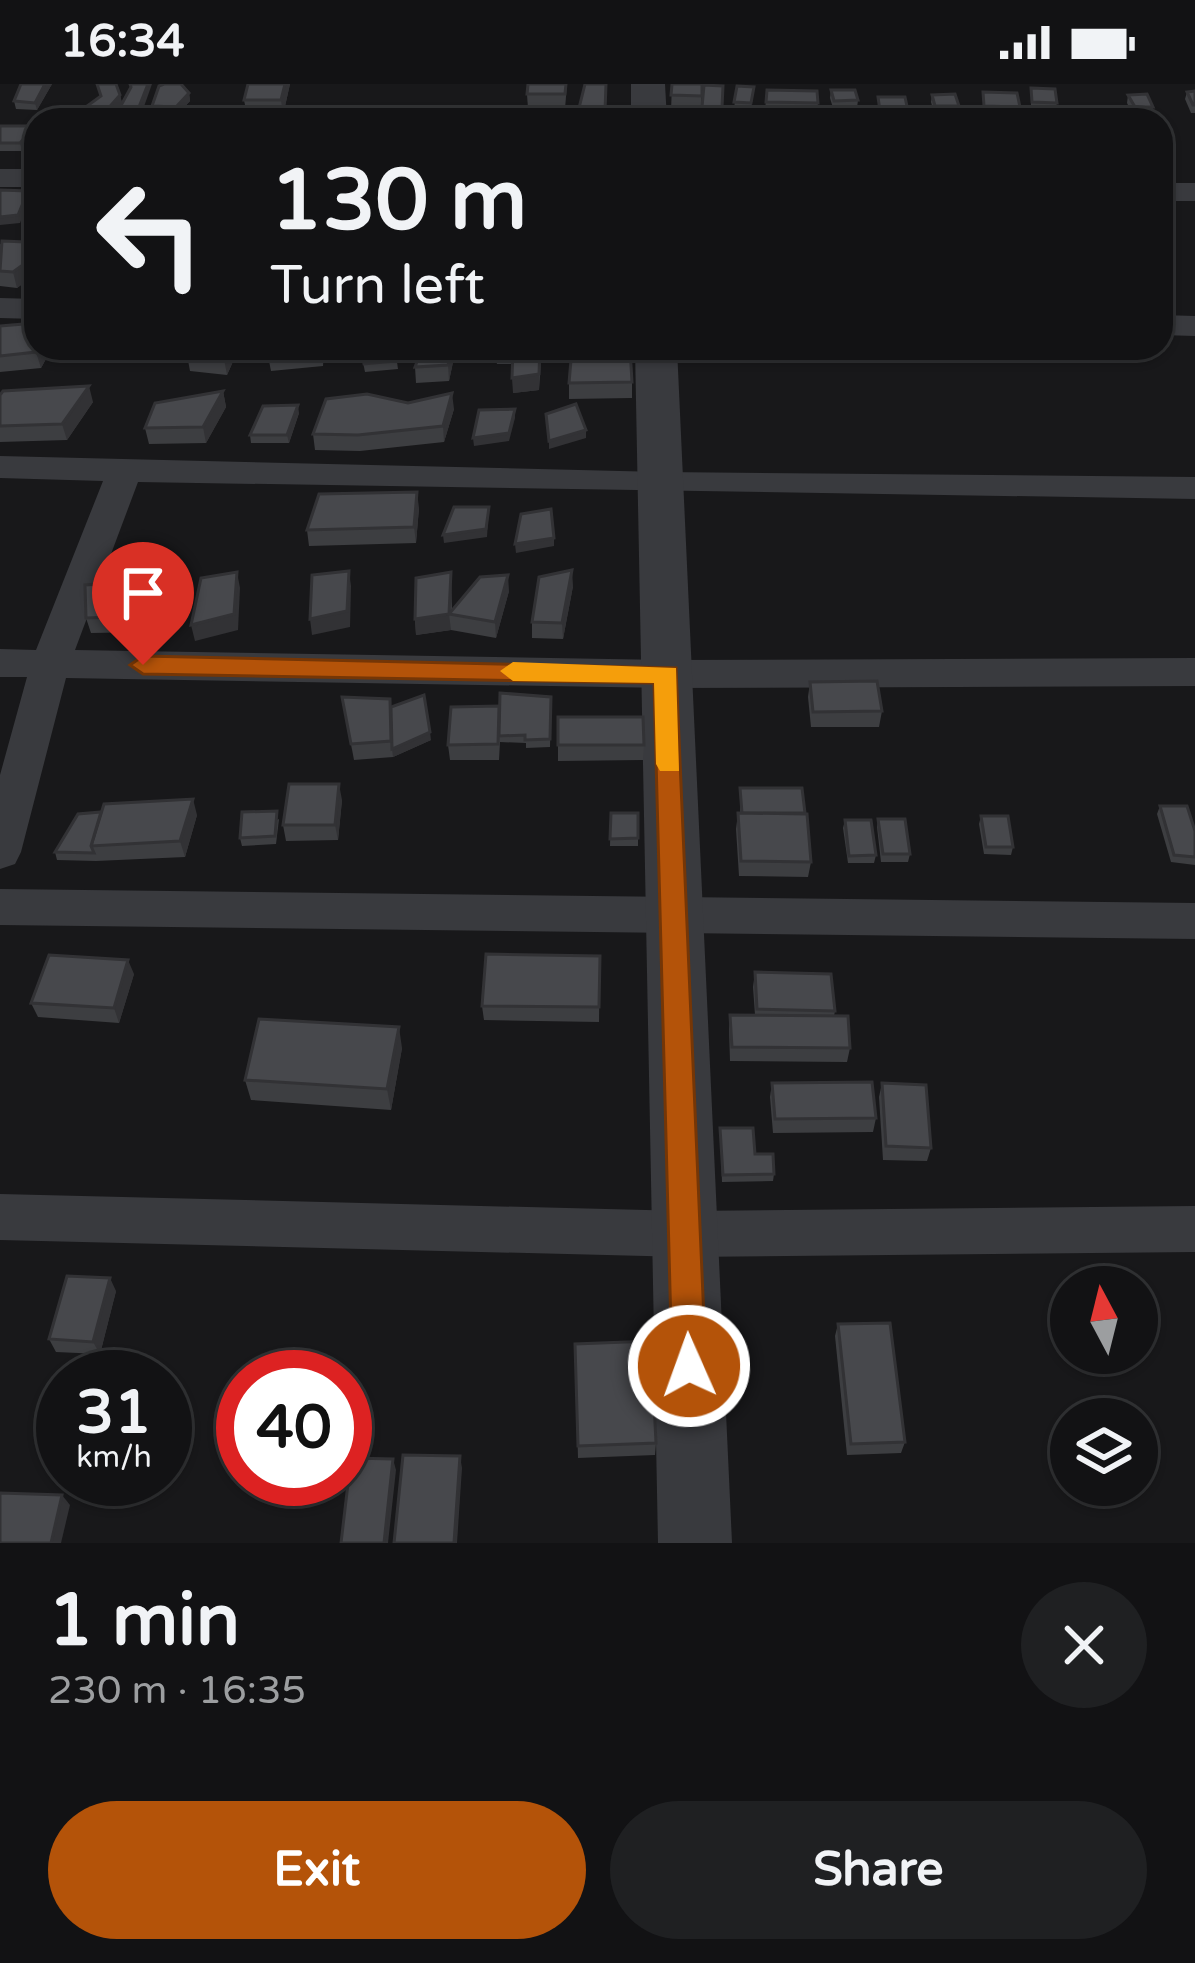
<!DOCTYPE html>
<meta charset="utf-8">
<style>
body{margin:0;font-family:"Varela Round",sans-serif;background:#1f2022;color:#f1f3f6;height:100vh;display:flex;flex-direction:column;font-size:45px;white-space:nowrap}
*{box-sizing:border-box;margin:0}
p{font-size:39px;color:#9c9ea0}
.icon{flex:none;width:66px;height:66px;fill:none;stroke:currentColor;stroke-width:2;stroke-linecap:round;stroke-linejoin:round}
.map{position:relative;height:1459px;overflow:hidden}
.sheet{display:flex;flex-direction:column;background:#121214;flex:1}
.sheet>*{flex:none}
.hud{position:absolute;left:24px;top:24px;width:1149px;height:252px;border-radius:36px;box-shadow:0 3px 9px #0004,0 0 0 3px #313234;background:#121214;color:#f1f3f6;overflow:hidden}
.needle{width:78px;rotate:353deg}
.tools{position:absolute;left:1050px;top:1182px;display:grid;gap:24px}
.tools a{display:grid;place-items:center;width:108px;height:108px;border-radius:50%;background:#121214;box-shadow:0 3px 9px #0004,0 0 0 3px #313234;font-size:60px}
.speed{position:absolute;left:36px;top:1266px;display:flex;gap:24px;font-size:60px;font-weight:700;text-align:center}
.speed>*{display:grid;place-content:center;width:156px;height:156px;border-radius:50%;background:#121214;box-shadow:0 3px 9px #0004,0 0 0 3px #313234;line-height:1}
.speed small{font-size:30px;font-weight:400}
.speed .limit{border:18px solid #d22;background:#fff;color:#111}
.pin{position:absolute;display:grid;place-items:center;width:102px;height:102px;color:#fff;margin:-123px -51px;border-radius:50% 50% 50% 0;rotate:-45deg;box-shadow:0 0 12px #0007}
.pin .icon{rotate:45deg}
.me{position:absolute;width:132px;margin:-66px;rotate:358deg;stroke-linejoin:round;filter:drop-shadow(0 0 9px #0008)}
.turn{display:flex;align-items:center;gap:42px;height:252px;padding:0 48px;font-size:54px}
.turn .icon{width:156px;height:156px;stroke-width:2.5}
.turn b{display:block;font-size:84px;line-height:102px}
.round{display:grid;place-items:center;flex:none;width:126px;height:126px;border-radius:63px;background:#1f2022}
.head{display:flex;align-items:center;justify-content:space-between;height:204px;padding:0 48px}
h1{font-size:72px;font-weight:700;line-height:90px}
.primary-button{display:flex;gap:24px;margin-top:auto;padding:24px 48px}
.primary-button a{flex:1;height:138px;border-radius:72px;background:#b45309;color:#fff;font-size:48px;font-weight:700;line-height:138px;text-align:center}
.primary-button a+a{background:#1f2022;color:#f1f3f6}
.status{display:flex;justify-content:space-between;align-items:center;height:84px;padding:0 60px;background:#121214;direction:ltr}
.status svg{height:33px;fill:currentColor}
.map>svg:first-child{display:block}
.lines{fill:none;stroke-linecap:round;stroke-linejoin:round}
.minor{fill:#393a3e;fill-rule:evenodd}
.tertiary{fill:#393a3e;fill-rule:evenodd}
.wall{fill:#3d3e41}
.shaded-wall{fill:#323235}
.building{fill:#47484c;stroke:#323235;stroke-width:3}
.route{fill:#b45309;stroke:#753606;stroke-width:3}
.slow{fill:#f59e0b}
</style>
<div class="status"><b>16:34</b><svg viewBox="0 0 49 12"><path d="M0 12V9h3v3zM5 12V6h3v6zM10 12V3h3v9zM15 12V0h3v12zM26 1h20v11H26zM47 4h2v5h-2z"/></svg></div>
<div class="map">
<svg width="1195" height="1459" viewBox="0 0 1195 1459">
<rect width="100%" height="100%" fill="#18181a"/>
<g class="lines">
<g class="minor">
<rect x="0" y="85" width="36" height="18"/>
<rect x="1161" y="99" width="34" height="18"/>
<polygon points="0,214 36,215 36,235 0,234"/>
<polygon points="1161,231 1195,232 1195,252 1161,251"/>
<polygon points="0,372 661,388 1195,393 1195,415 138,398 75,566 667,576 1195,574 1195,602 667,604 66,594 21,768 15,780 0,785 0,691 27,593 0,593 0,565 36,566 103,397 0,394"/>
<polygon points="0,805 1195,819 1195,855 0,841"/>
<polygon points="0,1110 685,1127 1195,1122 1195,1168 685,1173 0,1156"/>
</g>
<g class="tertiary">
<polygon points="631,0 665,0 667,36 631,36"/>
<polygon points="635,264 677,264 732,1459 658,1459"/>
</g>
</g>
<g class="wall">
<polygon points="52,0 37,26 16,25 14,17"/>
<polygon points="248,0 290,0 283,31 247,31 244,16"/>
<polygon points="567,0 565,25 528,25 527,10"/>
<polygon points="606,0 605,36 578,36 578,28"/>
<polygon points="672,0 702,0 701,27 671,27"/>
<polygon points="704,1 723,2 721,31 702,30"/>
<polygon points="737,2 754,3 751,26 734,25"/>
<polygon points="1031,4 1057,19 1055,27 1031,26"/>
<polygon points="767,6 818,19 817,27 765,26"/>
<polygon points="831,6 858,16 857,24 833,24 830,14"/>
<polygon points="1195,7 1195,29 1191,29 1185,15 1187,8"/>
<polygon points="983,8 1020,23 1018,31 983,30"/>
<polygon points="189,9 190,17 177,31 154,30 152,22"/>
<polygon points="120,11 122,19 106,35 85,33 83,25"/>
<polygon points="932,11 959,22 958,29 934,29 931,18"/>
<polygon points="1128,11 1153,23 1151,31 1133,31 1127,19"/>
<polygon points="878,13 908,27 907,35 879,35"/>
<polygon points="0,42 27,42 30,58 22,67 0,67"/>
<polygon points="0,160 34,173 36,190 17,204 0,202"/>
<polygon points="0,242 36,264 52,264 41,284 0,288"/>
<polygon points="111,264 106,276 71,279 69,271"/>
<polygon points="191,264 239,264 227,291 190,287 187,271"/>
<polygon points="324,264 323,282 271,287 268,272"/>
<polygon points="360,264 395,264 398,285 365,288"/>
<polygon points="456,264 449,297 416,299 415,283"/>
<polygon points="492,264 542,264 539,306 513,309 513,280 497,280"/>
<polygon points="632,298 632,314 569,315 569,299"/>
<polygon points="223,307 226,323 206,359 149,360 145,344"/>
<polygon points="0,311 93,318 67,356 0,358"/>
<polygon points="408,319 454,325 444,358 360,367 315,366 313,350"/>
<polygon points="299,329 289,359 251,359 250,351"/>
<polygon points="419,424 416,459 309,462 307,446"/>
<polygon points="451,488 452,527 509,507 496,554 451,546 416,551 415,535"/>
<polygon points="160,496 164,512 147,548 91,549 86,534"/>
<polygon points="573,502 563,555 532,554 532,538"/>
<polygon points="810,598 882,627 879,643 811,643 808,613"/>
<polygon points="342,613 391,623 431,656 393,673 354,676"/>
<polygon points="551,613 550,663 526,664 526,659 500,658 499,676 450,676 448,661 499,622"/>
<polygon points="558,633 644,661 643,676 558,677"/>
<polygon points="740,704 811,778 808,793 739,792 736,745 738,729 740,729"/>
<polygon points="342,716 338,756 286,757 283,741"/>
<polygon points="1160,722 1195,747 1195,781 1171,778 1157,730"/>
<polygon points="611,729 638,729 638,762 610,762"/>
<polygon points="197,731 185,773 96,777 57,776 55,768"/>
<polygon points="981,732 1013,763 1011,771 984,770 979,740"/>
<polygon points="279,735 276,760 242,762 240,754"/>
<polygon points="878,735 910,770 908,778 881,778 877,743"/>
<polygon points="845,736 876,771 874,779 848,779 843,744"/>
<polygon points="600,872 599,938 484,936 482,922"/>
<polygon points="755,888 835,927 834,932 850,964 847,978 730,977 729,945 730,931 755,931 753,903"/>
<polygon points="134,890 119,939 38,933 31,919"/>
<polygon points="402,964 391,1026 251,1016 245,996"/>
<polygon points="772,999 876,1034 873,1048 773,1049 770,1013"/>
<polygon points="882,999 931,1064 927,1077 883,1076 879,1013"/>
<polygon points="720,1044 755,1070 774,1090 773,1097 722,1098"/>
<polygon points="116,1207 100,1270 56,1268 49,1255"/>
<polygon points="838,1240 905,1358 901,1369 847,1371 835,1252"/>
<polygon points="575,1260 656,1359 655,1371 578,1374"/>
</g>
<g class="shaded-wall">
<polygon points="45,0 52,0 37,26 35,19"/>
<polygon points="148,0 152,0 141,31 120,34 118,27"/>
<polygon points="285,0 290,0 283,31 281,16"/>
<polygon points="189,9 190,17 177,31 176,23"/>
<polygon points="120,11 122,19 106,35 105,28"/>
<polygon points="28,50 30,58 22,67 20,59"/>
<polygon points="28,107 30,115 20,139 0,141 0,133"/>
<polygon points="34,173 36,190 17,204 13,188"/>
<polygon points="39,264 52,264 41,284 36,268"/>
<polygon points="229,264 239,264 227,291 224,275"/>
<polygon points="452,264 456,264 449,297 448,281"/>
<polygon points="540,264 539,306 513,309 512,294"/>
<polygon points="89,302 93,318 67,356 62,340"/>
<polygon points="223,307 226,323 206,359 203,343"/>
<polygon points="452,309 454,325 444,358 443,342"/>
<polygon points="298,321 299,329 289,359 287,351"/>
<polygon points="515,325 515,334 509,357 474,362 473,354"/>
<polygon points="586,346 586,354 549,365 549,357"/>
<polygon points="417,408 419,424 416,459 414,443"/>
<polygon points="489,423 487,453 444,459 443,451"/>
<polygon points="554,454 554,462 516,469 515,460"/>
<polygon points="572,486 573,502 563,555 562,539"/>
<polygon points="349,487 351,502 350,543 312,551 310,535"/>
<polygon points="237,488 240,504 238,546 195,557 191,541"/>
<polygon points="508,491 509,507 496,554 495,538"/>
<polygon points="160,496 164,512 147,548 143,532"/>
<polygon points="449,530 451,546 416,551 415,535"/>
<polygon points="430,648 431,656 393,673 391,657"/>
<polygon points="339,700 342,716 338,756 335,741"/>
<polygon points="193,715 197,731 185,773 180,757"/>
<polygon points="128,876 134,890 119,939 114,924"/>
<polygon points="399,943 402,964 391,1026 387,1005"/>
<polygon points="110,1194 116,1207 100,1270 93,1258"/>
<polygon points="460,1372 462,1384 457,1459 454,1459"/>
<polygon points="393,1375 396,1386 388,1459 384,1459"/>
<polygon points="62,1411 70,1421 61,1459 51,1459"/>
</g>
<g class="building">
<polygon points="21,0 45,0 35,19 14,17"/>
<polygon points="97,0 116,0 120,11 105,28 83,25 101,12"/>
<polygon points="130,0 148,0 139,23 118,27 131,3"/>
<polygon points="164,0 181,0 189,9 176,23 152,22 159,2"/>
<polygon points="248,0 285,0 281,16 244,16"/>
<polygon points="528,0 566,0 565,10 527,10"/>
<polygon points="585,0 606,0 605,28 578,28"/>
<polygon points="672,0 702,0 702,12 671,11"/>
<polygon points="704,1 723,2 722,24 702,23"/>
<polygon points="737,2 754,3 751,19 734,18"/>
<polygon points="1031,4 1055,5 1057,19 1032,18"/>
<polygon points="767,6 817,7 818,19 766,18"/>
<polygon points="831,6 855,6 858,16 834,17"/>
<polygon points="1195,7 1195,21 1193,21 1187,8"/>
<polygon points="983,8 1017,9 1020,23 984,22"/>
<polygon points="955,10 959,22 935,22 932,11"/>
<polygon points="1147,10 1153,23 1135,23 1128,11"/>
<polygon points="878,13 905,13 908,27 880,27"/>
<polygon points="0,42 27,42 28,50 20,59 0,59"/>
<polygon points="0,106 28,107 18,131 0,133"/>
<polygon points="2,157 26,158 34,173 13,188 0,187"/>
<polygon points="36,239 36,264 39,264 36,268 0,272 0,242"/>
<polygon points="73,264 105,264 104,268 69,271"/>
<polygon points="191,264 229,264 224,275 187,271"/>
<polygon points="269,264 321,264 321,266 268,272"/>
<polygon points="361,264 395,264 397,277 364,280"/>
<polygon points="422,264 452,264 448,281 415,283"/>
<polygon points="506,264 540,264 539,290 512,294 513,264"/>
<polygon points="572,264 630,264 632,298 569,299"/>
<polygon points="89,302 62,340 0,342 0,311 3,307"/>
<polygon points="223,307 203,343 145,344 155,319"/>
<polygon points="452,309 443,342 358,351 313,350 326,315 367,310 408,319"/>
<polygon points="576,320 586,346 549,357 546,330"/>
<polygon points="298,321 287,351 250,351 263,322"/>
<polygon points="515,325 509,349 473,354 479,326"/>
<polygon points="417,408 414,443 307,446 319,410"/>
<polygon points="454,423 489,423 486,445 443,451"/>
<polygon points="551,425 554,454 515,460 521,430"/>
<polygon points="572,486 562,539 532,538 539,493"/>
<polygon points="349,487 347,527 310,535 312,491"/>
<polygon points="237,488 234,530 191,541 201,494"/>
<polygon points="451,488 449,530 415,535 416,494"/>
<polygon points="508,491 495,538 449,530 480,493"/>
<polygon points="160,496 143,532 86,534 85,501"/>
<polygon points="877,597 882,627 813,628 810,598"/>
<polygon points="500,609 551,613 550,655 525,656 525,651 499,652"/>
<polygon points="424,611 430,648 392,665 391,623"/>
<polygon points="342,613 390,615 391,657 351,660"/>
<polygon points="499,622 498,660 448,661 451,623"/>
<polygon points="558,633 643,633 644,661 558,661"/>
<polygon points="289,700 339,700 335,741 283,741"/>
<polygon points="740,704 802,704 805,729 742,729"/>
<polygon points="193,715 180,757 91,762 104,720"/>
<polygon points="1160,722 1187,722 1195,747 1195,773 1174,771"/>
<polygon points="277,727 275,752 240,754 242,728"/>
<polygon points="101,728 91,762 94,769 55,768 78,730"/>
<polygon points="611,729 638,729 638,754 610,755"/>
<polygon points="738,729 807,730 811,778 741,777"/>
<polygon points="981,732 1008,732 1013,763 986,763"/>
<polygon points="878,735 905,735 910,770 883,770"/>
<polygon points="845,736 871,736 876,771 849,772"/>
<polygon points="486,870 600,872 599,923 482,922"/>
<polygon points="49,871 128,876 114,924 31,919"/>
<polygon points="755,888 831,890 835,927 757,925"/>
<polygon points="730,931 848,932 850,964 732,963"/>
<polygon points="259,935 399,943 387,1005 245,996"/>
<polygon points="872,998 876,1034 775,1035 772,999"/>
<polygon points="882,999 926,1001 931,1064 886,1062"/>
<polygon points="720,1044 753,1044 755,1070 773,1070 774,1090 723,1091"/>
<polygon points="67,1192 110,1194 93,1258 49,1255"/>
<polygon points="890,1239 905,1358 851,1360 838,1240"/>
<polygon points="651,1257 656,1359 578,1362 575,1260"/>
<polygon points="403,1371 460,1372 454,1459 394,1459"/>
<polygon points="351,1374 393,1375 384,1459 341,1459"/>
<polygon points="0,1409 62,1411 51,1459 0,1459"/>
</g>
<polygon class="route" points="143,572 676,584 706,1282 701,1294 689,1299 677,1294 672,1282 654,599 143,590 130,581"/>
<polygon class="slow" points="513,578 676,584 679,687 660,687 656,680 654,599 513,597 500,587"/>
</svg>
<div class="tools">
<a><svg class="needle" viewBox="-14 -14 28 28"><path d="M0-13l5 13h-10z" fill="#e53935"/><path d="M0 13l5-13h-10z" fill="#9c9ea0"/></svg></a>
<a><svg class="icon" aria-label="layers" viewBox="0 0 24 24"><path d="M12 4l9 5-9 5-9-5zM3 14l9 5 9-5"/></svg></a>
</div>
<div class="speed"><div>31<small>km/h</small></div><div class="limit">40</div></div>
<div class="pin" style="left:143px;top:581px;background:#d93025"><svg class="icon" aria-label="arrive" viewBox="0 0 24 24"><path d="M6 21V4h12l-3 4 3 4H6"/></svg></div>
<svg class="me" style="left:689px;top:1282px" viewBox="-20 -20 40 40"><circle r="17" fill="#b45309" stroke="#fff" stroke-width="3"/><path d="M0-11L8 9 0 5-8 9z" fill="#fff"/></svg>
<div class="hud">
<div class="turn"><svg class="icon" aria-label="left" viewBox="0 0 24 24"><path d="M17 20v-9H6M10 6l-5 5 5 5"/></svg><div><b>130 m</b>Turn left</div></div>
</div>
</div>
<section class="sheet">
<div class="head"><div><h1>1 min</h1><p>230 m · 16:35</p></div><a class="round"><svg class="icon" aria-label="close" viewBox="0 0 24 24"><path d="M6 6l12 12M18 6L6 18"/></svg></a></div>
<div class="primary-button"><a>Exit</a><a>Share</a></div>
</section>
